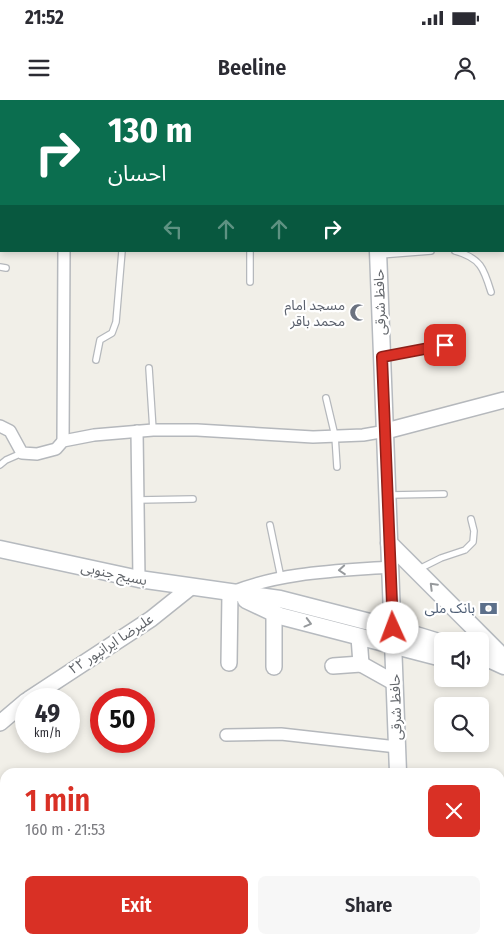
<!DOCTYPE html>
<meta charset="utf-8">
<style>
body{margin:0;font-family:"Fira Sans Condensed","Noto Sans Arabic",sans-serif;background:#f7f7f7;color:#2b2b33;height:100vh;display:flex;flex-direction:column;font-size:19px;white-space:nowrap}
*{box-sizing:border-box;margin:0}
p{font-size:16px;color:#7c7c81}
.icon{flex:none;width:28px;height:28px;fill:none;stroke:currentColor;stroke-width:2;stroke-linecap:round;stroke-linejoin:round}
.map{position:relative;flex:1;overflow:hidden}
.sheet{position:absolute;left:0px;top:668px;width:505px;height:176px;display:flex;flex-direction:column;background:#fff;border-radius:15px 15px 0 0;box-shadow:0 2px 8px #0003}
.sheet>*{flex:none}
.guide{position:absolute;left:0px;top:0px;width:505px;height:152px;box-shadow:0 2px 8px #0003;background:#0b6e4f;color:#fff;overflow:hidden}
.buttons{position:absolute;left:434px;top:532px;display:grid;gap:10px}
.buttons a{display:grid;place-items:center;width:55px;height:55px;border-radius:8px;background:#fff;box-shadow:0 2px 8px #0003;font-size:25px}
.speed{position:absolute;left:15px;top:588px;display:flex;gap:10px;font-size:25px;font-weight:700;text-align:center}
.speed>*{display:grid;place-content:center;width:65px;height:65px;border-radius:50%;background:#fff;box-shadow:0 2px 8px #0003;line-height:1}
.speed small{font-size:12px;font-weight:400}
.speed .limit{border:8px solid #d22;background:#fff;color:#111}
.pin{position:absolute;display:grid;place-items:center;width:42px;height:42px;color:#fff;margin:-21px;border-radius:10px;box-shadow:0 2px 8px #0006}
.me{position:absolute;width:55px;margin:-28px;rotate:358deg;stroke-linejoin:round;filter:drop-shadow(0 0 4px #0008)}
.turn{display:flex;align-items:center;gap:18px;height:105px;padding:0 25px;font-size:22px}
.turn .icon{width:65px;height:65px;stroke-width:2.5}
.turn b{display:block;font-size:35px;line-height:42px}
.lanes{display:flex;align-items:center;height:48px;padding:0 25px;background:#0003;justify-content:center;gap:25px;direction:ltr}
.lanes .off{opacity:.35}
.round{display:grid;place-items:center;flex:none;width:52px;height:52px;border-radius:8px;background:#f7f7f7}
.overview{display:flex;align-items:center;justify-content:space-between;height:85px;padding:0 25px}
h1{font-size:30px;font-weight:600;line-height:38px;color:#d93025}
.cta{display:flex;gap:10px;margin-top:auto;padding:10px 25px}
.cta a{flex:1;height:58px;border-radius:8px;background:#d93025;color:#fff;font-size:20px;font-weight:600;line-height:58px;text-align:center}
.cta a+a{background:#f7f7f7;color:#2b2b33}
.status{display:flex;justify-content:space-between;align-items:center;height:35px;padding:0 25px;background:#fff;direction:ltr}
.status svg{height:14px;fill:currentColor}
header{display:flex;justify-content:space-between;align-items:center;height:65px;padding:0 25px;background:#fff;font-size:22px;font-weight:600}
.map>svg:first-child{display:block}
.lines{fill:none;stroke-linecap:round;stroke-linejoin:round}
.service-casing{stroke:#b5b8bc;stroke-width:8}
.minor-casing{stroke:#b5b8bc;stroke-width:14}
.tertiary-casing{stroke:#b5b8bc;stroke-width:18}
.secondary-casing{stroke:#b6babf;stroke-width:19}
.path{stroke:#9cc7a9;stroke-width:2.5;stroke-dasharray:5 2.5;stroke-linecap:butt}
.service{stroke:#fff;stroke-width:5.5}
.minor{stroke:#fff;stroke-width:11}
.tertiary{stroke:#fff;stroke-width:15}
.secondary{stroke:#fff;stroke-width:16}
.oneway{stroke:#979a9d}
.route-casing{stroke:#8d1f18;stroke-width:12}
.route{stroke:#d93025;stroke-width:9}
.labels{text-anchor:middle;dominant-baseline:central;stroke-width:4.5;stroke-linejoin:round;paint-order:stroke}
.street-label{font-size:14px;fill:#5f6368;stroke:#fff}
.worship-label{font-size:14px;fill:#5b616d;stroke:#fff;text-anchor:end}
.service-label{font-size:14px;fill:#4e5e75;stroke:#fff;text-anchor:end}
</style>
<div class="status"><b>21:52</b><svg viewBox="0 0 49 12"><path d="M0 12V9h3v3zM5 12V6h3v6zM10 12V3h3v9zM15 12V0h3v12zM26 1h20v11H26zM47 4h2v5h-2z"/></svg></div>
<header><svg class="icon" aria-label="menu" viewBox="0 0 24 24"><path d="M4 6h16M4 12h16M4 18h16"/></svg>Beeline<svg class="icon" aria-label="person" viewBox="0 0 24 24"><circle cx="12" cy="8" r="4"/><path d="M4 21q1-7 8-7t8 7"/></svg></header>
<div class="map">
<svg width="504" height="843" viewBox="0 0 504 843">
<rect width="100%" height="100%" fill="#f1efe8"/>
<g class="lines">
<defs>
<g id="service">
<path d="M455 151C481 158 484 169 491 192"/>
<polyline points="380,155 431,151"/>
<polyline points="0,167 6,168"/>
<polyline points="250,182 250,151"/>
<polyline points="384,257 445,245"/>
<polyline points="96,260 100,240 112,233 116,222 122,151"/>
<polyline points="149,268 153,330"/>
<polyline points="326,298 335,336 337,367"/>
<polyline points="0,365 6,360 22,353"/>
<polyline points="390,395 444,394"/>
<polyline points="138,400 193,399"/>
<polyline points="270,425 281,478"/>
<polyline points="419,469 441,458 465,450 473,442 474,431 471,419"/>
<polyline points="500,818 504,819"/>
<polyline points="189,839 190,843"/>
<polyline points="276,839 277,843"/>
<polyline points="39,843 39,839"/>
<polyline points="108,843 108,839"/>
<polyline points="330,843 330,839"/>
</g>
<g id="minor">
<polyline points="210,0 211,1"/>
<polyline points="502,1 502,0"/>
<polyline points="0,67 1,67"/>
<polyline points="0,326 10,331 22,353 37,354 56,349 63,341 94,335 153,330 197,330 313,337 363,335 386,331"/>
<polyline points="137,331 139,479"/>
<polyline points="63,341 64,151"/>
<path d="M232 492C282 472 337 471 390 467"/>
<polyline points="226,635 281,634 397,647"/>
<polyline points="500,745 504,745"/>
<polyline points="0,814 5,815"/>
<polyline points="481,839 481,843"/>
</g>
<g id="tertiary">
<polyline points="386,331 504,300"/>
<polyline points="274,513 274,567"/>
<polyline points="359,537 361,564"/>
<polyline points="229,563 230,493"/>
<polyline points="361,564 395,583"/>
<polyline points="333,566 361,564"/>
<polyline points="29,599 151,519 191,487"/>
<polyline points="0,623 26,601"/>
</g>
<g id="secondary">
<polyline points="372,0 372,1"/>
<polyline points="378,151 398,672"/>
<polyline points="389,443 504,558"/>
<polyline points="0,449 139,479 280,499 393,528 442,543"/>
<polyline points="246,500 280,516 442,558"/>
<polyline points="480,555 504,566"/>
<polyline points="404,839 404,843"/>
</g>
</defs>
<use href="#service" class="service-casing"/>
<use href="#minor" class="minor-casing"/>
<use href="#tertiary" class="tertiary-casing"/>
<use href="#secondary" class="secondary-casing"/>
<polyline class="path" points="449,0 450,1"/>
<use href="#service" class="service"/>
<use href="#minor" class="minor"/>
<use href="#tertiary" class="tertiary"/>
<use href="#secondary" class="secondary"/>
</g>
<defs><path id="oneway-chevron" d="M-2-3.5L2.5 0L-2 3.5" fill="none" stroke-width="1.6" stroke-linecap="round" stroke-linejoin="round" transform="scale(1.25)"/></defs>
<g class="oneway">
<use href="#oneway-chevron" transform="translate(342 470) rotate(176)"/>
<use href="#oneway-chevron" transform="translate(433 486) rotate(-135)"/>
<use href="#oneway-chevron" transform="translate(308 523) rotate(15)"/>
</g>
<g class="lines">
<defs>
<polyline id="route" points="393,528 382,257 445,245"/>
</defs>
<use href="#route" class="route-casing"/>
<use href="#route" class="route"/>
</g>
<defs>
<symbol id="mosque-bare" viewBox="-9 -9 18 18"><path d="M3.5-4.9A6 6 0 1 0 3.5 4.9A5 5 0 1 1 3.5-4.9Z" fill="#6b7280" stroke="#fff" stroke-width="2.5" paint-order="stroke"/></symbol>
<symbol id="bank-bare" viewBox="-9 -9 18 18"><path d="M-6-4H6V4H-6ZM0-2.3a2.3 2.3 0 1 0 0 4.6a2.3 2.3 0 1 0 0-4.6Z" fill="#5c6f8a" stroke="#fff" stroke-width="2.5" paint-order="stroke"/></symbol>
</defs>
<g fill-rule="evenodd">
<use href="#mosque-bare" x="346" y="200" width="25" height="25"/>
<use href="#bank-bare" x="476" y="496" width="25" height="25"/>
</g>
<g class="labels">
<g class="street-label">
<text transform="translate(380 202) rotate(-92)">حافظ شرقی</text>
<text transform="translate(114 474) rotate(12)">بسیج جنوبی</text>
<text transform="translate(111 544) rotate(-33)">علیرضا ایرانپور ۲۲</text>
<text transform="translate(396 607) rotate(-92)">حافظ شرقی</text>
</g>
<g class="worship-label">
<text x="345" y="205">مسجد امام<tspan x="345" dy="16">محمد باقر</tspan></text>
</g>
<g class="service-label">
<text x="475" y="508">بانک ملی</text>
</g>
</g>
</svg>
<div class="buttons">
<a><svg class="icon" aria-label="sound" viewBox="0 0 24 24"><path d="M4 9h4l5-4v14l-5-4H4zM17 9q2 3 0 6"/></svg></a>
<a><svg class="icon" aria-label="search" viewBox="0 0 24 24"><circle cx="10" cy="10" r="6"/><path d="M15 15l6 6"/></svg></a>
</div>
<div class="speed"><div>49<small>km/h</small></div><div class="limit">50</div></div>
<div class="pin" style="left:445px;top:245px;background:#d93025"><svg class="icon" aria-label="arrive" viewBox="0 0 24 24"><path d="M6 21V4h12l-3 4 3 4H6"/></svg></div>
<svg class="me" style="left:393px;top:528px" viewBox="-20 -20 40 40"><circle r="19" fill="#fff"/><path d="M0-13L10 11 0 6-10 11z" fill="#d93025"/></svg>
<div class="guide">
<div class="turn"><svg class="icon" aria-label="right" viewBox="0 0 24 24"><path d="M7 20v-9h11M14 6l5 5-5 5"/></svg><div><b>130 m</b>احسان</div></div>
<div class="lanes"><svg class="icon off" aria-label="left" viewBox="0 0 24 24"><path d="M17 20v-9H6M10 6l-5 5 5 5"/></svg><svg class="icon off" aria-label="ahead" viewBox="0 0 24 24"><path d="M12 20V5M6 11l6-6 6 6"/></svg><svg class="icon off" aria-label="ahead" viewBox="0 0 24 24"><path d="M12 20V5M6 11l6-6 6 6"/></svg><svg class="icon" aria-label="right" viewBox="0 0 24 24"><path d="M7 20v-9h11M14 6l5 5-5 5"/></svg></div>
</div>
<section class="sheet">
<div class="overview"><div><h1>1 min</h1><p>160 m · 21:53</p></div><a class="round" style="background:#d93025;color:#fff"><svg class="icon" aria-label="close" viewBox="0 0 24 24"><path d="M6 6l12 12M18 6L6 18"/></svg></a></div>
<div class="cta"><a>Exit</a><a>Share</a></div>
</section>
</div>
